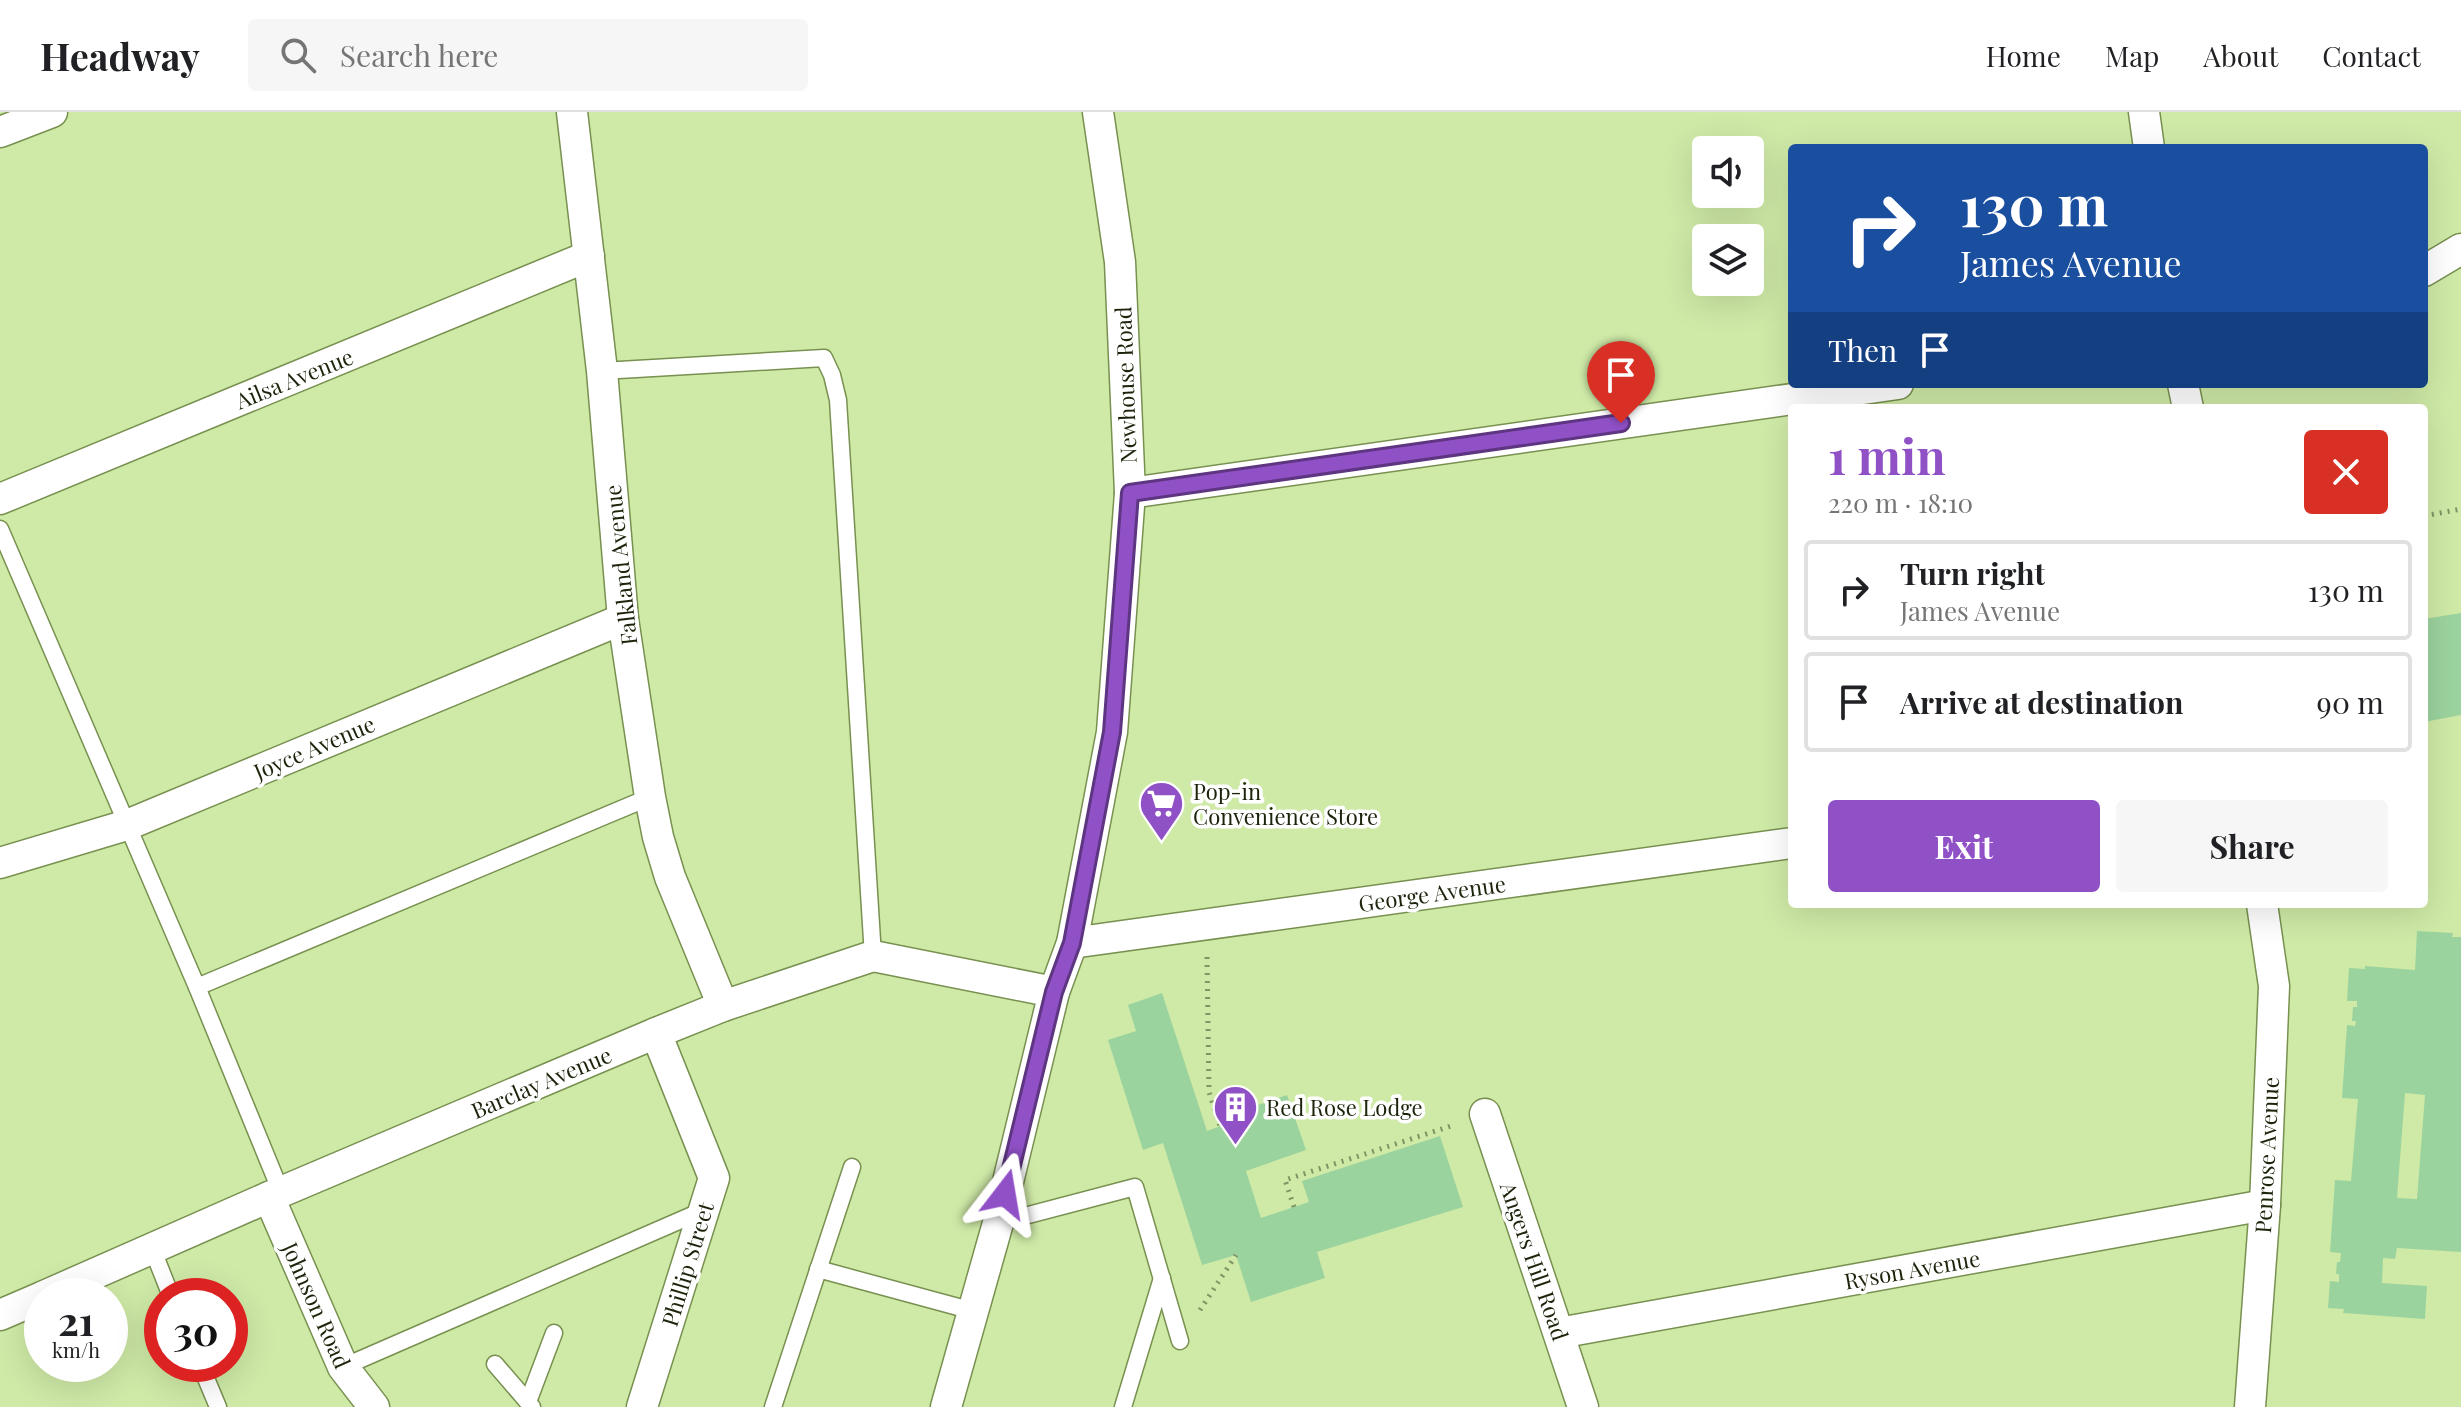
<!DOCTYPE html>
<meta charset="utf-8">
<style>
body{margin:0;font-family:"Playfair Display",serif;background:#f6f6f6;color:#202124;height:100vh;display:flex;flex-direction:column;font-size:30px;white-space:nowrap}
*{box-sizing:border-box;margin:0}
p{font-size:26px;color:#757577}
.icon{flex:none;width:44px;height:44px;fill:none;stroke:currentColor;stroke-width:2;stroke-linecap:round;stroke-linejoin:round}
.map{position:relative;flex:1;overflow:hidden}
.drawer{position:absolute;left:1788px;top:292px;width:640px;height:504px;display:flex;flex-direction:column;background:#fff;border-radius:8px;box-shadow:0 8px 32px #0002}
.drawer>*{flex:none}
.banner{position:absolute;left:1788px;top:32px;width:640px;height:244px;border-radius:8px;box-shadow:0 8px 32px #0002;background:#1a4fa0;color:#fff;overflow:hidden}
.fabs{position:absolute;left:1692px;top:24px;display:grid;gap:16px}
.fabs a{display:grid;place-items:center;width:72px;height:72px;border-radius:8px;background:#fff;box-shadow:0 8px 32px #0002;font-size:40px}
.speed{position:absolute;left:24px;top:1166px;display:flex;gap:16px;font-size:40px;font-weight:700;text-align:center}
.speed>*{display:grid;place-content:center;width:104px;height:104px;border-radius:50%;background:#fff;box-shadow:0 8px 32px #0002;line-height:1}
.speed small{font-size:20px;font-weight:400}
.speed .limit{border:12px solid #d22;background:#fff;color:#111}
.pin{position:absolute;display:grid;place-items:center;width:68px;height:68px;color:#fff;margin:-82px -34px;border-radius:50% 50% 50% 0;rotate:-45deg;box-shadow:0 0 8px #0007}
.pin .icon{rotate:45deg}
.me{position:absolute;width:88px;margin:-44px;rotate:14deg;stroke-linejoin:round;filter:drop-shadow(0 0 6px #0008)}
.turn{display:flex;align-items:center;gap:28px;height:168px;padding:0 40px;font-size:36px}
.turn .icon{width:104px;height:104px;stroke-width:2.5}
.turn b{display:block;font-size:56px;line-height:68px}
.then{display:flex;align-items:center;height:76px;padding:0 40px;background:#0003;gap:16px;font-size:30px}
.round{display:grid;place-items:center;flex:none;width:84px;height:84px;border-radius:8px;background:#f6f6f6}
.headline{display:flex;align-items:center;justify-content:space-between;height:136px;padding:0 40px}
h1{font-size:48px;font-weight:700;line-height:60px;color:#9051c7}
.button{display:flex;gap:16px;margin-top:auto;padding:16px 40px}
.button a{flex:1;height:92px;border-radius:8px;background:#9051c7;color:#fff;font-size:32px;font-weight:700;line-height:92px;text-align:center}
.button a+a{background:#f6f6f6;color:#202124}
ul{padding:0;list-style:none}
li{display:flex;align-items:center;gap:24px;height:100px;margin:0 16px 12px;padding:0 24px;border:4px solid #e0e0e0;border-radius:8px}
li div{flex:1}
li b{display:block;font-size:30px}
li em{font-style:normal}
header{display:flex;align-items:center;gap:48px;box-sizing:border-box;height:112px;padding:0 40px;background:#fff;border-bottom:2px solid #e0e0e0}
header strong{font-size:38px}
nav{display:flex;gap:44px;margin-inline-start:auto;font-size:28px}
.search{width:560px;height:72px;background:#f6f6f6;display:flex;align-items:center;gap:20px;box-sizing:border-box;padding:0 28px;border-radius:8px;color:#757577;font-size:30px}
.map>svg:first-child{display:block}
.building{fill:#9bd39e;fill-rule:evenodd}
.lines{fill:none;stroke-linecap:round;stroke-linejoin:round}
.service-casing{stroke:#789050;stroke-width:19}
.minor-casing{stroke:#789050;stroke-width:33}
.path{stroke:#819463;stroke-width:5;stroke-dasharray:2 6;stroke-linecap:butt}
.service{stroke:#fff;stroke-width:16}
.minor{stroke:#fff;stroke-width:30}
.route-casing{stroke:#5e3581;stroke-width:20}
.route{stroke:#9051c7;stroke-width:14}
.labels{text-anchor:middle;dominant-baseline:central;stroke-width:7;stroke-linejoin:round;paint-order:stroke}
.street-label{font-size:22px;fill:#1c250b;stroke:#fff}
.poi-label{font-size:22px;fill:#1c250b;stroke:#fff;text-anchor:start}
</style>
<header>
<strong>Headway</strong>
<div class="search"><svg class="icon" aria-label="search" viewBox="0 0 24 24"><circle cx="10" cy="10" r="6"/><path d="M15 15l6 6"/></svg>Search here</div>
<nav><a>Home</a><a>Map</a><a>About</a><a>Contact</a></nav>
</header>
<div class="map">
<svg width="2461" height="1295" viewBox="0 0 2461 1295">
<rect width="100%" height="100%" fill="#cfeaa7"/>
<g class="building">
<polygon points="2461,501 2461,603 2424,610 2424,507"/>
<path d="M2417 819 2453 821 2452 825H2461V1140L2397 1136 2395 1147 2383 1146 2382 1171 2427 1174 2425 1207 2343 1201 2344 1197 2328 1196 2330 1169 2339 1170V1162H2336L2337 1150H2340L2341 1141 2330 1140 2335 1068 2351 1069 2358 987 2342 986 2347 913 2355 914 2356 909H2352L2353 895H2357V889H2347L2349 856 2365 857V854L2415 858ZM2405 981 2425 983 2417 1087 2397 1086Z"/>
<polygon points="1162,881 1207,1019 1229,1011 1226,1004 1287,983 1306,1038 1246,1059 1261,1106 1309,1090 1302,1069 1440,1024 1463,1095 1317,1140 1325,1166 1251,1190 1236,1143 1202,1153 1163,1031 1143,1038 1108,928 1136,919 1128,893"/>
</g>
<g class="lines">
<defs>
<g id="service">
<polyline points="602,259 824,246 832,263 838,288 873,844"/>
<polyline points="0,417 197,875 281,1080"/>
<polyline points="197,875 650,685"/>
<polyline points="998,1111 1135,1075 1180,1229"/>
<polyline points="152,1136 171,1184"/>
<polyline points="818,1157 973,1199"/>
<polyline points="200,1252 218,1295"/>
<polyline points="495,1252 532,1295"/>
<polyline points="343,1255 704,1098"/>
<polyline points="528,1290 554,1221"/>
<polyline points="773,1295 852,1055"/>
<polyline points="1123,1295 1162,1166"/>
</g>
<g id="minor">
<polyline points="572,0 602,259 623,507 650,685 658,725 670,765 723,894"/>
<polyline points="2144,0 2149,36"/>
<polyline points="0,20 52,0"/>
<polyline points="2424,159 2461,137"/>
<polyline points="2183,272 2188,296"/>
<polyline points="1130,381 1898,272"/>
<polyline points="0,387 589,144"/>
<polyline points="0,751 127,713 623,507"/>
<polyline points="1072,831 1792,731"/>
<polyline points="1485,1002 1583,1295"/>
<polyline points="269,1085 343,1255 374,1295"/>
<polyline points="44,1184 269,1085 656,921 723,894 873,844 1054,880"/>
<polyline points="0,1203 42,1185"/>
<polyline points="1559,1221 2265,1093"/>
<polyline points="642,1295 714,1066 656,921"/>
<polyline points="946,1295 998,1111 1054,880 1072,831 1112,620 1130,381 1120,150 1098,0"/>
<polyline points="2250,1295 2265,1093 2274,874 2262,792"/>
</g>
</defs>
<use href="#service" class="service-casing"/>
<use href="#minor" class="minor-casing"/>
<g class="path">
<polyline points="2424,404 2461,397"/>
<polyline points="1207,845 1209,980 1220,1014"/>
<polyline points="1294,1095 1285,1068 1454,1013"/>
<polyline points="1200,1198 1236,1143"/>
</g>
<use href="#service" class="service"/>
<use href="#minor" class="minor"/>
</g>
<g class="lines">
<defs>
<polyline id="route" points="1005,1082 1054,880 1072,831 1112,620 1130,381 1621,311"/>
</defs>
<use href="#route" class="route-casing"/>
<use href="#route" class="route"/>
</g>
<defs>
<symbol id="supermarket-pin" viewBox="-11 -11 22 30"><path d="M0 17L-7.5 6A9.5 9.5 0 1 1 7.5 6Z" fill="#9051c7" stroke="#fff"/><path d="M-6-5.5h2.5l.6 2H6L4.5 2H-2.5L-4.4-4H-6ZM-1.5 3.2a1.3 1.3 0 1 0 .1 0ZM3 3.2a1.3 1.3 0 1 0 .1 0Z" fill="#fff"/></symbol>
<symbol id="building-pin" viewBox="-11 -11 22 30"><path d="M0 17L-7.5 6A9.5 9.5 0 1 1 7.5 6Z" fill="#9051c7" stroke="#fff"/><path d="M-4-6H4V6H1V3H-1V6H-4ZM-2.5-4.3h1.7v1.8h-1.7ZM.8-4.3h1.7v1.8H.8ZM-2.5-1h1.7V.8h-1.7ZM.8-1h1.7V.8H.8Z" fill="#fff"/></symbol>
</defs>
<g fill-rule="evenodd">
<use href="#supermarket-pin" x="1136" y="666" width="51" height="69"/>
<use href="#building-pin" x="1210" y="970" width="51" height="69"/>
</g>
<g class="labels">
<g class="street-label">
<text transform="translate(294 266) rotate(-22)">Ailsa Avenue</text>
<text transform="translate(1125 273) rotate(-92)">Newhouse Road</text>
<text transform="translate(620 453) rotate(-96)">Falkland Avenue</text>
<text transform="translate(314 635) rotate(-23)">Joyce Avenue</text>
<text transform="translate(1432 781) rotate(-8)">George Avenue</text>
<text transform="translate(541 970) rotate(-23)">Barclay Avenue</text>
<text transform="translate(2266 1043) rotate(-87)">Penrose Avenue</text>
<text transform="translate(1535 1149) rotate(71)">Angers Hill Road</text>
<text transform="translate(687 1152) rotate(-73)">Phillip Street</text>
<text transform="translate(1912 1157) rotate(-10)">Ryson Avenue</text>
<text transform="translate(317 1193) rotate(66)">Johnson Road</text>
</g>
<g class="poi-label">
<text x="1193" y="679">Pop-in<tspan x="1193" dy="25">Convenience Store</tspan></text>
<text x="1266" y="995">Red Rose Lodge</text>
</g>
</g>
</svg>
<div class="fabs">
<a><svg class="icon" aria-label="sound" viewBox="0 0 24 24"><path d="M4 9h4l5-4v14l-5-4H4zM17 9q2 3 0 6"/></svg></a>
<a><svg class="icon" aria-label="layers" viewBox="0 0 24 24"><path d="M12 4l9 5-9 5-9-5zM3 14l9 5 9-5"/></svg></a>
</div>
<div class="speed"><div>21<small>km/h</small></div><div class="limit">30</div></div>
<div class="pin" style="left:1621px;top:311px;background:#d93025"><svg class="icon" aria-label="arrive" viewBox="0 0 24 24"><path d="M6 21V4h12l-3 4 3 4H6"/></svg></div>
<svg class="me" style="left:1005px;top:1082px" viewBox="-20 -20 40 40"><path d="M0-17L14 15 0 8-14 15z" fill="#9051c7" stroke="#fff" stroke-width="4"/></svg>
<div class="banner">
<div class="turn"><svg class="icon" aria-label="right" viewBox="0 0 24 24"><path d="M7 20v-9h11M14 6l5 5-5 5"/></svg><div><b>130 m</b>James Avenue</div></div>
<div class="then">Then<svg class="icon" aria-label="arrive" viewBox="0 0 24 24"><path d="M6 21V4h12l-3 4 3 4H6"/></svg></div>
</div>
<section class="drawer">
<div class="headline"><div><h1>1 min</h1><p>220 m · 18:10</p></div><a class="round" style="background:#d93025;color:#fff"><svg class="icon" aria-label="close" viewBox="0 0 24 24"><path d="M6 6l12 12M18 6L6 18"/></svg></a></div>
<ul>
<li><svg class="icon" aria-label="right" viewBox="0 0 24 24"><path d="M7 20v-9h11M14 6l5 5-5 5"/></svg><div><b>Turn right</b><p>James Avenue</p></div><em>130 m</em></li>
<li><svg class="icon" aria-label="arrive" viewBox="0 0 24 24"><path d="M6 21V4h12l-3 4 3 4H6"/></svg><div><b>Arrive at destination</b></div><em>90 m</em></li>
</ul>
<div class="button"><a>Exit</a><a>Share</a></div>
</section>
</div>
